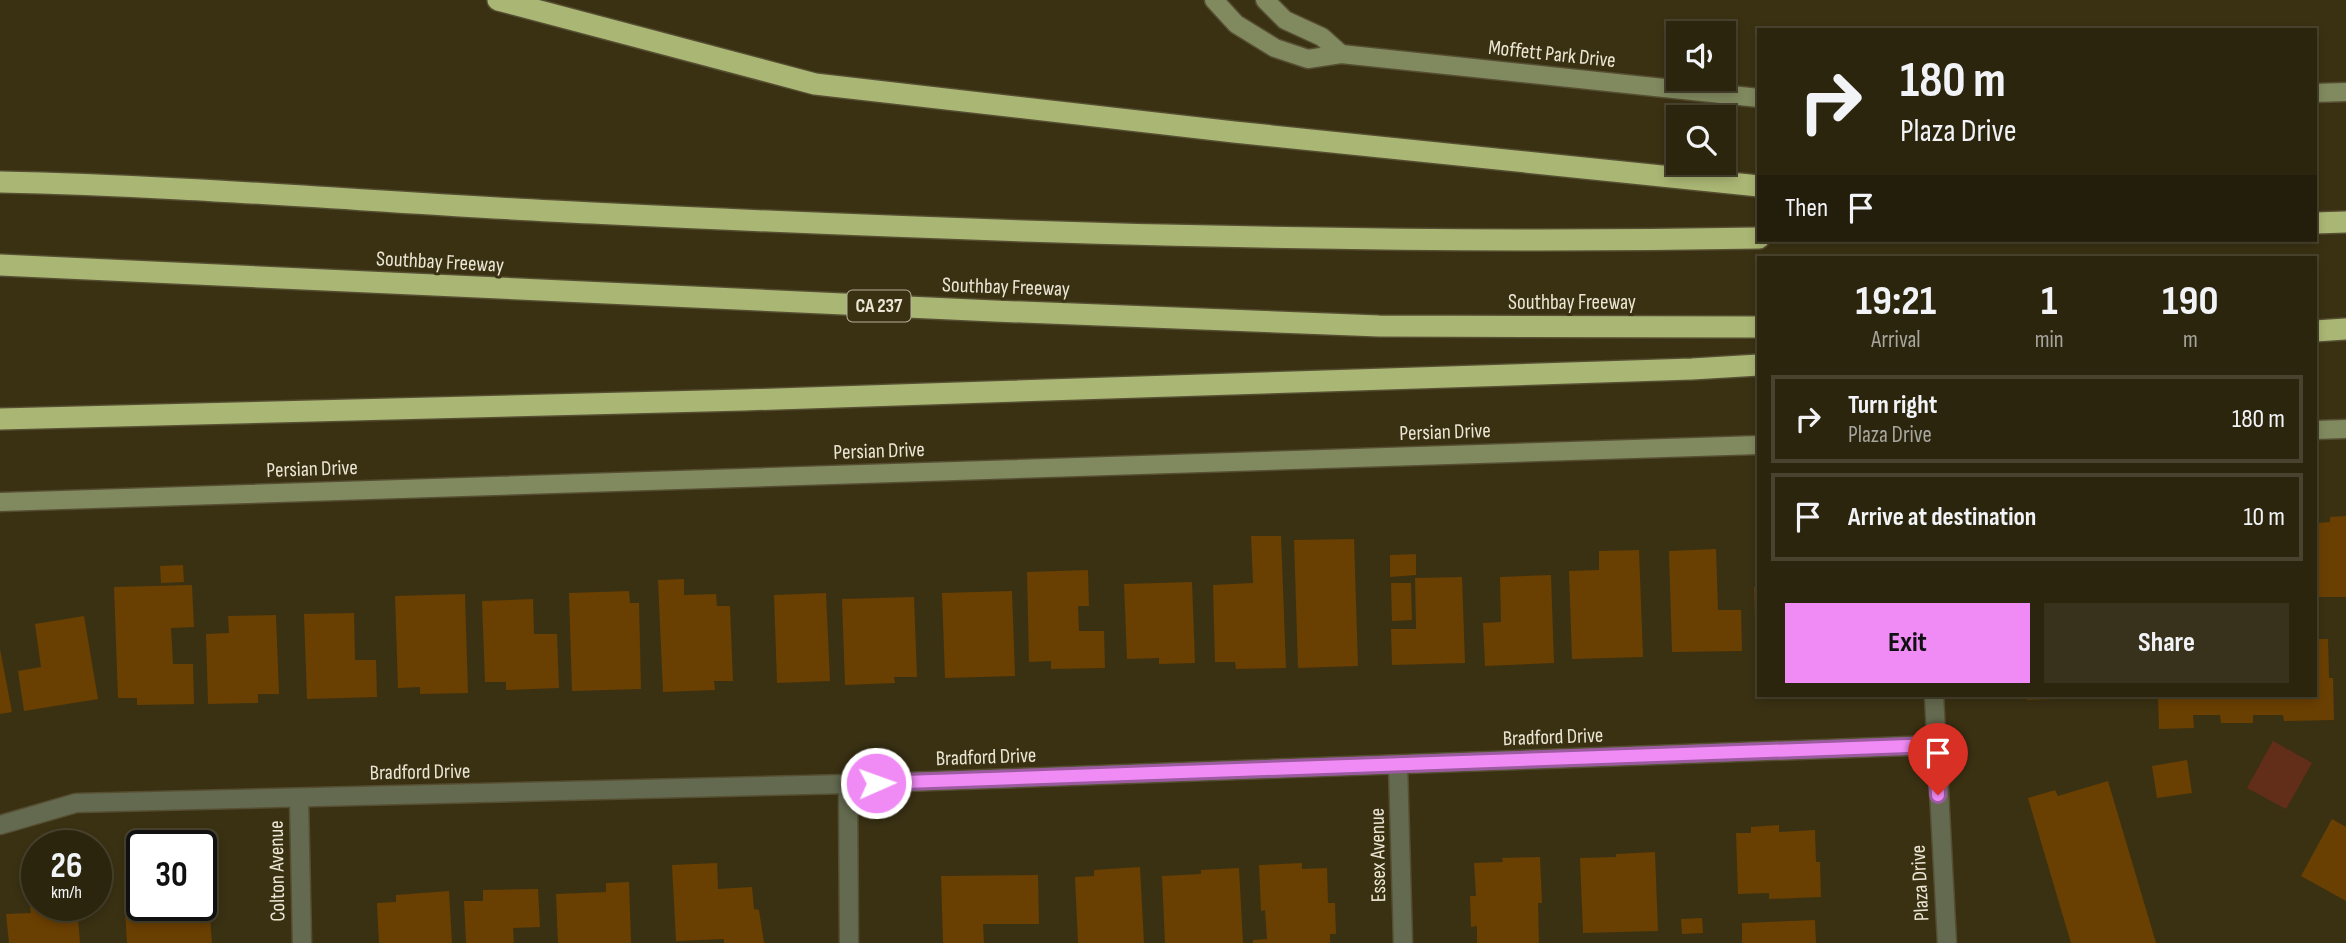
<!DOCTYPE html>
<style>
body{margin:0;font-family:"Sofia Sans Condensed",sans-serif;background:#38311c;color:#f1f3f6;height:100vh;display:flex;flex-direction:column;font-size:26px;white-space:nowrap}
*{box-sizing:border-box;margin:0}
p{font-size:23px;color:#a6a59e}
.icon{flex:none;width:38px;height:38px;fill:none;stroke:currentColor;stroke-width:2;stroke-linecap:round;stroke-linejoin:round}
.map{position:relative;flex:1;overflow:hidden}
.side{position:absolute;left:1757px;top:256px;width:560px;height:441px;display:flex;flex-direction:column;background:#2c250e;border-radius:0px;box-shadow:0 4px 10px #0003,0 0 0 2px #48422e}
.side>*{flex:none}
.banner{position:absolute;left:1757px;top:28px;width:560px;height:214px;border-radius:0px;box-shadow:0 4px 10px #0003,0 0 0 2px #48422e;background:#2c250e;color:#f1f3f6;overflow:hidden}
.fabs{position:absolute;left:1666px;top:21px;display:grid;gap:14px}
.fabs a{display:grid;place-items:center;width:70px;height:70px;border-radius:0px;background:#2c250e;box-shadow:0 4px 10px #0003,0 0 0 2px #48422e;font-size:35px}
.speed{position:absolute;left:21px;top:830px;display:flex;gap:14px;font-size:35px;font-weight:700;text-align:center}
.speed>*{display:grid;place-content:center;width:91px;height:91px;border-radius:50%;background:#2c250e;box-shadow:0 4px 10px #0003,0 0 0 2px #48422e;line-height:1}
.speed small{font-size:18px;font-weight:400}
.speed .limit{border:4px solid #111;border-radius:10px;background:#fff;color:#111}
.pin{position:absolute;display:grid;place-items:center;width:60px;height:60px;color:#fff;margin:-72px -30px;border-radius:50% 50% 50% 0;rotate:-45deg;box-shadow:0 0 7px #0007}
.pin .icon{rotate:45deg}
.me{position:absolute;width:77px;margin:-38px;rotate:88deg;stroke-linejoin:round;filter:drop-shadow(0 0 5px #0008)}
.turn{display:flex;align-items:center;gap:24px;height:147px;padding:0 28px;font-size:32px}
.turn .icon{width:91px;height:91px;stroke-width:2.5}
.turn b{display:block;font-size:49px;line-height:60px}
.then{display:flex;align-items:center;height:66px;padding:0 28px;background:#0003;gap:14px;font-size:26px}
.eta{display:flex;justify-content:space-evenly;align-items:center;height:119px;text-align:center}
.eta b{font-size:42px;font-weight:700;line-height:49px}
.button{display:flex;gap:14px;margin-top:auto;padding:14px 28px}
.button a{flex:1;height:80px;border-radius:0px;background:#f08bf6;color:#111;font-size:28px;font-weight:700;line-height:80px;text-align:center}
.button a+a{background:#38311c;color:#f1f3f6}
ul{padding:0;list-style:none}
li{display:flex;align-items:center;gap:21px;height:88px;margin:0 14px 10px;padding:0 14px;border:4px solid #48422e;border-radius:0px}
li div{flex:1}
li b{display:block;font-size:26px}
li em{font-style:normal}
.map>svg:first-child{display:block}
.green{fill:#622e1a}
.building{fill:#6a3f02}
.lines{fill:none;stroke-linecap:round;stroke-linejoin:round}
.street-casing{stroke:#564e32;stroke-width:21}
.secondary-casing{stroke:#564e32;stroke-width:21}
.highway-casing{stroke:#564e32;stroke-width:24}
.street{stroke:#646a4f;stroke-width:18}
.secondary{stroke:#81895f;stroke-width:18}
.highway{stroke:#aab674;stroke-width:21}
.route-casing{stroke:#9c5aa0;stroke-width:18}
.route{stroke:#f08bf6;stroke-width:12}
.labels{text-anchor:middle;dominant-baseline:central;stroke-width:6;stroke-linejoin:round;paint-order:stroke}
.shield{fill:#3a3113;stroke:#b7b09b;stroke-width:2}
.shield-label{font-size:19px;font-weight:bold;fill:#ece6d5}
.street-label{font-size:21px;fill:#ece6d5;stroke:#3a3113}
</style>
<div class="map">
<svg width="2346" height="943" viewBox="0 0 2346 943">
<rect width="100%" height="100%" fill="#3a3113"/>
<polygon class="green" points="2273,741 2312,763 2286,809 2247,788"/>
<g class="building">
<polygon points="2346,516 2346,597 2315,597 2315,523 2330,522 2330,517"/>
<polygon points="1251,536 1281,536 1286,668 1236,669 1235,662 1215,662 1213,585 1253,583"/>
<polygon points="1354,539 1358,666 1298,668 1294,540"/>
<polygon points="1716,549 1718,610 1741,610 1742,651 1672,652 1669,551"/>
<polygon points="1639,550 1643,657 1572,659 1569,571 1599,570 1599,551"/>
<polygon points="1416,554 1416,575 1390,577 1390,555"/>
<polygon points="183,565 184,582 161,583 160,566"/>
<polygon points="1088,570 1089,606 1078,606 1079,631 1104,631 1105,668 1051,669 1051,661 1029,662 1027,572"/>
<polygon points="1551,575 1554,663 1485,666 1483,623 1501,622 1500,577"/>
<polygon points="1462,577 1465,663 1392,665 1391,629 1416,629 1415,578"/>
<polygon points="684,579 684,595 716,594 717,606 730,606 733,681 714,681 715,690 663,692 658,580"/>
<polygon points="1192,582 1195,663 1159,664 1159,658 1127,659 1124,584"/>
<polygon points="1391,583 1411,583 1412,620 1392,621"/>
<polygon points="192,585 194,627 171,628 173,664 193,664 194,704 137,705 137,698 118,698 114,587"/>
<polygon points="1754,587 1759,587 1759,654 1756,654"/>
<polygon points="629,591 630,603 639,603 641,689 572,691 569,593"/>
<polygon points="1012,591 1015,676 945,678 942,593"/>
<polygon points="826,593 830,681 777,683 774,595"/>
<polygon points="465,594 468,693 420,694 420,687 398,688 395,596"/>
<polygon points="914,597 917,677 894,677 895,683 845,685 842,599"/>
<polygon points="533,599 534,634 557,634 559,688 506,690 506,682 485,682 482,601"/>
<polygon points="354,613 355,660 376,660 377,697 307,699 304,614"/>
<polygon points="276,615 279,694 258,694 258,703 208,704 206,634 229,633 228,616"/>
<polygon points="84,616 98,699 24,711 18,671 41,667 35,624"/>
<polygon points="2315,639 2328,639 2329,678 2333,678 2334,720 2284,721 2283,715 2253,715 2253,723 2221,723 2220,715 2193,715 2194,728 2159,729 2158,695 2315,695"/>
<polygon points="0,649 12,712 0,714"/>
<polygon points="2027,695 2056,695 2056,699 2027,700"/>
<polygon points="2187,760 2192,793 2157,798 2152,766"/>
<polygon points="2108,781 2156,943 2071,943 2028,798 2055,790 2058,796"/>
<polygon points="2332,819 2346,827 2346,901 2301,876"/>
<polygon points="1779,825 1779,832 1815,830 1816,862 1820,862 1821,897 1769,899 1769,893 1738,894 1736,833 1751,833 1751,827"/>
<polygon points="1655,852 1658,931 1583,933 1580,858 1616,857 1616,854"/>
<polygon points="1540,857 1542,903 1538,903 1539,943 1477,943 1477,926 1471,927 1470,896 1476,896 1474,863 1503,862 1502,858"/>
<polygon points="717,863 718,889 752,887 754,909 759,910 764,943 724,943 724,939 676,941 672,865"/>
<polygon points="1302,863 1302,869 1327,868 1328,903 1335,903 1336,934 1330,934 1330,943 1253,943 1253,940 1267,939 1265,910 1261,911 1259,865"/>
<polygon points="1140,867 1144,943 1078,943 1075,877 1094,876 1094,870"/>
<polygon points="1239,868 1243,943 1165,943 1162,876 1201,874 1201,870"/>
<polygon points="1038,875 1039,924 983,924 984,943 943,943 941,876"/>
<polygon points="629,882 631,943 558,943 556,894 606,892 606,883"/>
<polygon points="538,889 540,927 513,928 514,943 466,943 464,901 483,901 483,890"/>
<polygon points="449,891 452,943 379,943 377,903 396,902 396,895"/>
<polygon points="58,905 77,905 80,943 9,943 6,914 31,913 30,907"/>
<polygon points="203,905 204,918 210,917 212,943 127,943 125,910"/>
<polygon points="1702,918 1703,933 1682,934 1681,919"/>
<polygon points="1815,920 1816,943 1742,943 1742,923"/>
</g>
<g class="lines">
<defs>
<g id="street">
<polyline points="1934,695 1947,943"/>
<polyline points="1398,765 1403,943"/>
<polyline points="848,784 849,943"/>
<polyline points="299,798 302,943"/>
<polyline points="0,825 76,803 848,784 1935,745"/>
</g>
<g id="secondary">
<polyline points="1214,0 1236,24 1275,48 1308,59 1341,54 1759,98"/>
<polyline points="1265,0 1285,20 1322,37 1341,54"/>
<polyline points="2315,93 2346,92"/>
<polyline points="2315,430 2346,429"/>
<polyline points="0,502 1759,445"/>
</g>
<g id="highway">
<polyline points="498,0 815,84 1234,132 1759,186"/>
<path d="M0 182C197 186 395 204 592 213 981 232 1370 245 1759 238"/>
<polyline points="2315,223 2346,222"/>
<polyline points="0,265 994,311 1379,326 1759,327"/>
<polyline points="2315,331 2346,329"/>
<polyline points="0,419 744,400 1692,369 1759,365"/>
</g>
</defs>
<use href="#street" class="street-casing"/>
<use href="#secondary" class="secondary-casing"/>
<use href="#highway" class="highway-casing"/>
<use href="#street" class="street"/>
<use href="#secondary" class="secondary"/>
<use href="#highway" class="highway"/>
</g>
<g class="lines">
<defs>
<polyline id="route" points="876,783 1936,745 1938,795"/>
</defs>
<use href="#route" class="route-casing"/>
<use href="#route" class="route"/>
</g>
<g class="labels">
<rect class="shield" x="847.5" y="290.5" width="63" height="31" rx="5"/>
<g class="shield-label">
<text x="879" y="306">CA 237</text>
</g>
<g class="street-label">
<text transform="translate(1552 54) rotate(6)">Moffett Park Drive</text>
<text transform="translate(440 262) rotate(3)">Southbay Freeway</text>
<text transform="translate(1006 287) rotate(2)">Southbay Freeway</text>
<text x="1572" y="302">Southbay Freeway</text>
<text transform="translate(1445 432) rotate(-2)">Persian Drive</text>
<text transform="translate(879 451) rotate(-2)">Persian Drive</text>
<text transform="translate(312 469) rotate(-2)">Persian Drive</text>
<text transform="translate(1553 737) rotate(-2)">Bradford Drive</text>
<text transform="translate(986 757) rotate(-2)">Bradford Drive</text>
<text transform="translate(420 772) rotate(-1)">Bradford Drive</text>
<text transform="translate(1378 855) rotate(-91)">Essex Avenue</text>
<text transform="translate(277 871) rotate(-91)">Colton Avenue</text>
<text transform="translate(1920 883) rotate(-93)">Plaza Drive</text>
</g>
</g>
</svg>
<div class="fabs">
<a><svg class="icon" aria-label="sound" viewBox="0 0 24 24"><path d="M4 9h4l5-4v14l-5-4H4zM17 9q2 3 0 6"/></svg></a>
<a><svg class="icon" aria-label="search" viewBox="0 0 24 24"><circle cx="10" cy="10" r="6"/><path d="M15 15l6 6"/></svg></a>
</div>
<div class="speed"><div>26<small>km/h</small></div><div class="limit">30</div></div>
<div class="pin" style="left:1938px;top:795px;background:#d93025"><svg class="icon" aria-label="arrive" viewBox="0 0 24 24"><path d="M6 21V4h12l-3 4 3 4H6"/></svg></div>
<svg class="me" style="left:876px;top:783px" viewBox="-20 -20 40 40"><circle r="17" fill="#f08bf6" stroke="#fff" stroke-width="3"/><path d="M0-11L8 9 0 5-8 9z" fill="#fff"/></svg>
<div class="banner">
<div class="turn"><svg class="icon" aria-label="right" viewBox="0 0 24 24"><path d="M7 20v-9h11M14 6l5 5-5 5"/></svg><div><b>180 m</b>Plaza Drive</div></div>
<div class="then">Then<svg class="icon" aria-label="arrive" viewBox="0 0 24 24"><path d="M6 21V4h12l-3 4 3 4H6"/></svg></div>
</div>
<section class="side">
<div class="eta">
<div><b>19:21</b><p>Arrival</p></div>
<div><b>1</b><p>min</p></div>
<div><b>190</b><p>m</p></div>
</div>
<ul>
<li><svg class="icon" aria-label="right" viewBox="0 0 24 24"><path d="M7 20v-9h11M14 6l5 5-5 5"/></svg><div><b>Turn right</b><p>Plaza Drive</p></div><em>180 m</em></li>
<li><svg class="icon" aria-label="arrive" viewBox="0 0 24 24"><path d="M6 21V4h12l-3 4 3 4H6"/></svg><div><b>Arrive at destination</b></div><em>10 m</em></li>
</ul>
<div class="button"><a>Exit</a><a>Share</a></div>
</section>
</div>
